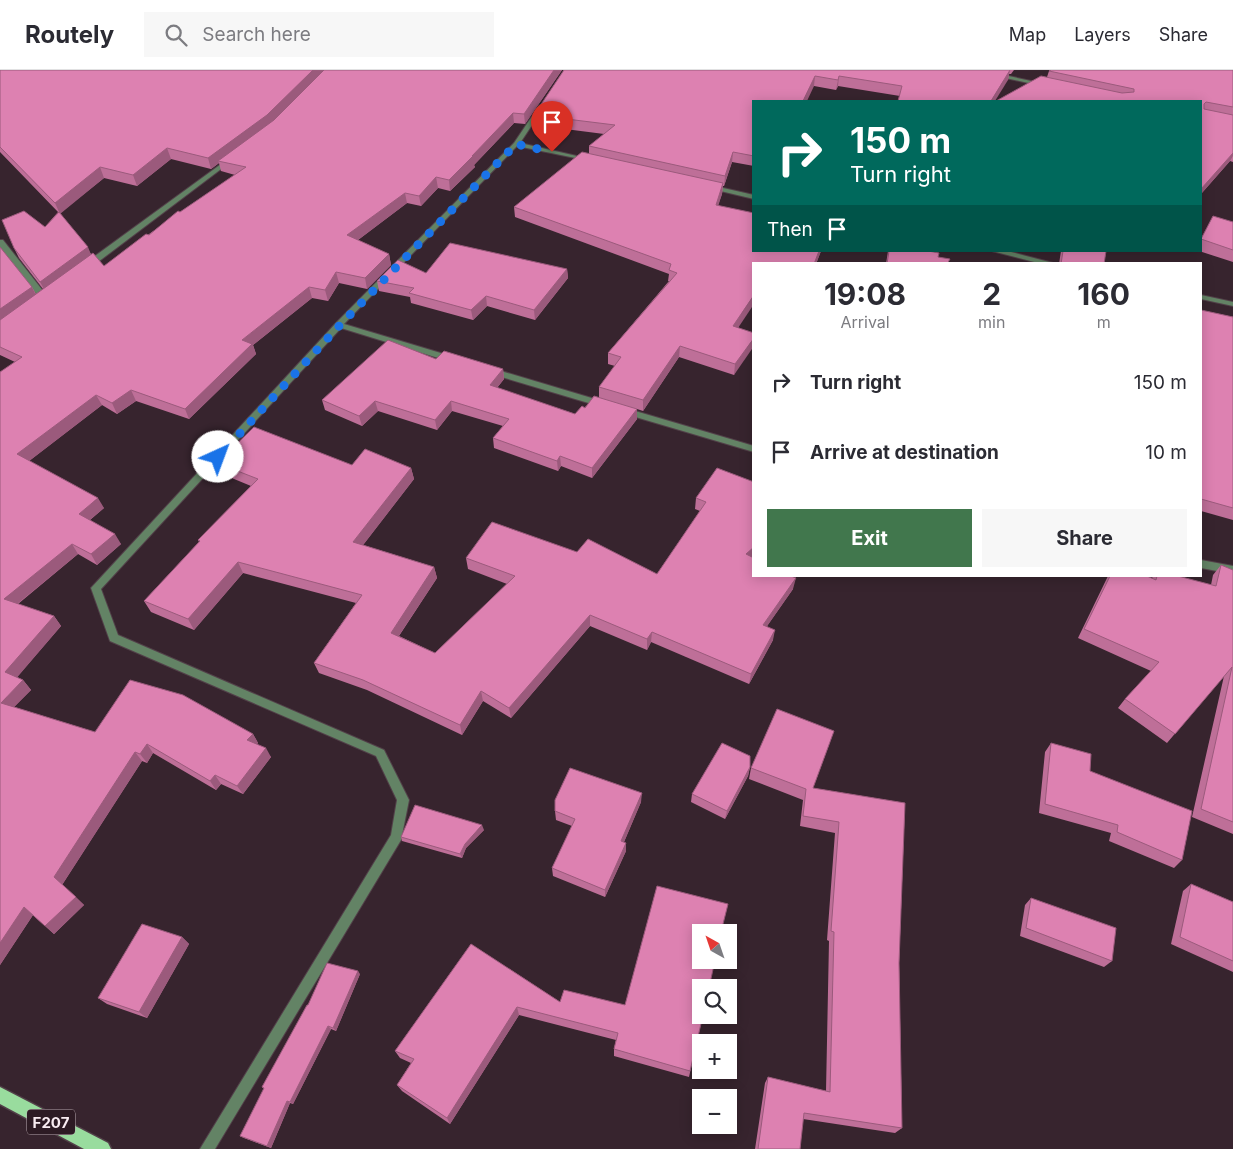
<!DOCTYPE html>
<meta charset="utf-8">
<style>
body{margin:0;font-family:Inter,sans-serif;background:#f7f7f7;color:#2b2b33;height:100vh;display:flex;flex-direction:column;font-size:19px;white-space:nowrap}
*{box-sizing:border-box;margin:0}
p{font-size:16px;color:#7c7c81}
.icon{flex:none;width:28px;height:28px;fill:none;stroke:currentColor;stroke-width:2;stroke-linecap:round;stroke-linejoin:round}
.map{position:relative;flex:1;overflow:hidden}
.panel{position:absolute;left:752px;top:192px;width:450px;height:315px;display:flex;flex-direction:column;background:#fff;border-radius:0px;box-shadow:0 2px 12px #0003}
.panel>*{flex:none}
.top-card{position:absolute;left:752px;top:30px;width:450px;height:152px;border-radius:0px;box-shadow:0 2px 12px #0003;background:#00695c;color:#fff;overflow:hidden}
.needle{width:32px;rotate:320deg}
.buttons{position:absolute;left:692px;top:854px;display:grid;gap:10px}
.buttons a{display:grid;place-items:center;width:45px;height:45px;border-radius:0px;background:#fff;box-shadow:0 2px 12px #0003;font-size:25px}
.pin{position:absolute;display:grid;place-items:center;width:42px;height:42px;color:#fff;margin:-51px -21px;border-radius:50% 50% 50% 0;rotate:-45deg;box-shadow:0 0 5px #0007}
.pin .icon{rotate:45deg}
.me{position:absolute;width:55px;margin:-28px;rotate:43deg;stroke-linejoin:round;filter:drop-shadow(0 0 4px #0008)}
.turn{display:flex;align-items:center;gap:18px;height:105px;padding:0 15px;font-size:22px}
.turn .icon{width:65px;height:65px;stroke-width:2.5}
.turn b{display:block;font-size:35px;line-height:42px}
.then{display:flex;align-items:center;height:48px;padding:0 15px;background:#0003;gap:10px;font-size:19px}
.eta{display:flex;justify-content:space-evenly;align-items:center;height:85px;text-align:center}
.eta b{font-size:30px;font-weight:700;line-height:35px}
.action{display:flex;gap:10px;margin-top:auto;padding:10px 15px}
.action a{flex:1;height:58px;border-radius:0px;background:#41774d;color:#fff;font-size:20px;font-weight:700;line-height:58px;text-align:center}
.action a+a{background:#f7f7f7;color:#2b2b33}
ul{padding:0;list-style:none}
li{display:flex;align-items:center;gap:15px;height:70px;padding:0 15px}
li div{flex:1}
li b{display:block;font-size:19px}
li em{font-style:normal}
header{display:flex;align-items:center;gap:30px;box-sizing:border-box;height:70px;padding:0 25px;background:#fff;border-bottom:1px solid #e1e1e2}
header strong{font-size:24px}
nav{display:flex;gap:28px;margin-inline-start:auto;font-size:18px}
.search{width:350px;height:45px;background:#f7f7f7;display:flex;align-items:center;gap:12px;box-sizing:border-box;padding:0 18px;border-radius:0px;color:#7c7c81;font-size:19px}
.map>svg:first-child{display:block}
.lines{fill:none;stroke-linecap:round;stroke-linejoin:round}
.street-casing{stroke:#524049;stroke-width:2}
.primary-casing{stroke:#524049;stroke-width:3}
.street{fill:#638365;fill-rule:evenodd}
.primary{fill:#99dc9e;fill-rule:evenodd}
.wall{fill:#be6f98;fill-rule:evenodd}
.shaded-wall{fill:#9b5a7c}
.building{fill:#dd81b1;stroke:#9b5a7c}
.route{stroke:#1a73e8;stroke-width:9;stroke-dasharray:0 16.2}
.labels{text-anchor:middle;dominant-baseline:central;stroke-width:5;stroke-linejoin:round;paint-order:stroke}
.shield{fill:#2d1b24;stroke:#bcadb4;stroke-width:1}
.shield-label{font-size:15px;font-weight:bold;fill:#f9ecf2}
</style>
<header>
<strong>Routely</strong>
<div class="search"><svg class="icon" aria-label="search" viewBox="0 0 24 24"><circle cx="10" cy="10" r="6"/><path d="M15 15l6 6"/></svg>Search here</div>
<nav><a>Map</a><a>Layers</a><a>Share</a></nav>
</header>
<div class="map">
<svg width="1233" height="1079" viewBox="0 0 1233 1079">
<rect width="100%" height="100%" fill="#37242e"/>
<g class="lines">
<defs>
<g id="street">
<polygon points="969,0 981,0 1045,14 1042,16"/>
<polygon points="541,35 544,37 520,73 590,89 590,91 517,76 344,254 454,287 454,291 448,291 341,258 101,519 118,565 384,680 409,730 401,770 215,1079 200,1079 391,765 397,730 376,686 110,571 91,518 336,253 514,73 539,36"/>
<polygon points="228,89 233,90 90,198 84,198 84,194"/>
<polygon points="710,115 754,125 754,129 708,118 708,116"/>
<polygon points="0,170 3,170 47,226 47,230 41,230 0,177"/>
<polygon points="992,181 1007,181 1057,194 1042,194"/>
<polygon points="1201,225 1233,232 1233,236 1201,229"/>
<polygon points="491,298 605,332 606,334 602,337 488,303 488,299"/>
<polygon points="625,338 754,376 754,382 622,343 621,341 622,339"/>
<polygon points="1201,490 1233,496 1233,504 1201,498"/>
</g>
<polygon id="primary" points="0,1017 108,1073 111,1079 84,1079 0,1034"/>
</defs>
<use href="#street" class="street-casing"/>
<use href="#primary" class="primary-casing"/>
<use href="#street" class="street"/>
<use href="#primary" class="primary"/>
</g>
<g class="wall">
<path d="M0 0H562L525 54 514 53 474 95 475 97 450 121 438 118 421 136 407 133 358 170 389 184 391 195 367 219 339 213 328 231 312 228 253 275 256 284 189 349 136 331 117 344 102 335 29 391 104 438 90 450 121 474 97 495 78 484 18 534 54 546 61 556 17 607 23 610 31 620 14 637 95 662 253 664 258 673 257 674 271 687 243 724 221 714 216 720 153 683 147 693 142 691 62 815 84 835 54 864 33 845 0 895 15 292 0 285V177L32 217 36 224 43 219 19 188 14 178 45 157 58 142 0 82ZM171 89 211 99 219 93 221 101 235 105 180 142 104 196 91 184 60 143 104 108 137 116Z"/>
<polygon points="564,0 1014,0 1011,4 1009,4 1008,10 900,26 838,16 836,20 814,16 754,31 754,96 732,92 724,116 723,116 722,124 718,135 754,181 821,181 816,194 754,194 738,258 754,263 734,305 679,287 643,341 637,339 637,349 592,408 561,396 558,401 494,378 493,368 503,356 452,341 437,360 378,341 362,356 325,340 322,330 436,289 503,299 504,309 497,318 575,344 599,327 599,317 615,296 608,294 608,283 669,211 668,211 669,204 515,147 514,137 589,84 589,76 604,64 534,55 534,45"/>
<polygon points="1233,0 1233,92 1230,91 1201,124 1201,31 996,31 1047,7 1049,1"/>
<polygon points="1233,152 1233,192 1199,181 1201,181 1201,169"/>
<polygon points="888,181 928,181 938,187 948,194 886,194"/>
<polygon points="1061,181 1106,181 1104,194 1059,194"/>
<polygon points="567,199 568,208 535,250 487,236 473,250 411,233 410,227 379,221 377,211 426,203"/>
<polygon points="1201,240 1233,247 1233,450 1201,441"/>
<polygon points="217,393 352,395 411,398 414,409 363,475 434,497 437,508 399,566 435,583 507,514 468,499 466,488 577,482 657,504 700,441 695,439 696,428 754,412 754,487 753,488 793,519 767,556 773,570 749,614 651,572 647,580 590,556 511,648 483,631 462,665 367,620 319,603 314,593 356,533 243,503 194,560 151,542 144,531 199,472 198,470 251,416 222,404"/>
<polygon points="1221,495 1233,500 1233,764 1192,747 1224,606 1167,673 1118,638 1125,629 1151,601 1078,568 1108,506 1147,506 1152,508 1153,506 1178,506 1211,515 1213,505"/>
<polygon points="830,672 813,718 905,733 899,893 902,1058 895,1063 803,1049 800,1079 755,1079 765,1013 768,1007 826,1021 829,871 827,870 835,763 800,756 803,730 749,709 751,698"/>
<polygon points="1051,673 1090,701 1182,790 1174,798 1109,771 1111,763 1039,743 1045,682"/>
<polygon points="750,697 748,706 725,749 691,732 692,724"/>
<polygon points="641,732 624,772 626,781 605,827 553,806 552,798 572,756 556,750 555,741"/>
<polygon points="484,760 466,778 462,788 402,771 401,767"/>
<polygon points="1191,814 1233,832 1233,902 1171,874 1183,821"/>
<polygon points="1031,828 1112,891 1104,897 1020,866 1025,835"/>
<polygon points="182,867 189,874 147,948 107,934 98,928"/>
<polygon points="471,874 560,932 625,935 703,945 689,1007 614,986 614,979 616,970 519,945 450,1054 402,1021 397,1015 411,993 400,988 395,981"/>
<polygon points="360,904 336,961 331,959 293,1034 290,1033 271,1078 244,1068 240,1066 264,1019 262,1017 308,935"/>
</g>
<g class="shaded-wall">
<polygon points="313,0 325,0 270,56 218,91 219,93 211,99 208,88"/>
<polygon points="554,0 562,0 525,54 524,44"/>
<polygon points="1010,0 1008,10 995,31 991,31"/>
<polygon points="815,6 814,16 807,31 803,31"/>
<polygon points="839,6 838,16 836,20 838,10"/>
<polygon points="513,43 514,53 474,95 475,97 450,121 449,110"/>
<polygon points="167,78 171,89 137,116 133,105"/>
<polygon points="733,82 732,92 724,116 725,106"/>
<polygon points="1233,83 1233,86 1230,91 1201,124 1201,119"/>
<polygon points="100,97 104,108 60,144 55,133"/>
<polygon points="436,107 438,118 421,136 419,126"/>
<polygon points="723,113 722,124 715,146 716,135"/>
<polygon points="405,123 407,133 350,176 347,165"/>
<polygon points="88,177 92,187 45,221 40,212"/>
<polygon points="819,181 821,181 816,194 814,194"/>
<polygon points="389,184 391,195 367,219 365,208"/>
<polygon points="567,199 568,208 535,250 534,240"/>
<polygon points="336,202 339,213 328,231 325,220"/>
<polygon points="32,217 37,228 0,255 0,239"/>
<polygon points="309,217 312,228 253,275 256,284 189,349 185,339 242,270"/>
<polygon points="754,225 754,234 732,267 733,256"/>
<polygon points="486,226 487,236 473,250 471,240"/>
<polygon points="754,268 754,276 734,305 735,294"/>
<polygon points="680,276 679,287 643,341 643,330"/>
<polygon points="503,299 504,309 491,325 490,315"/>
<polygon points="131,320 136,331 117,344 112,333"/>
<polygon points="96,325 102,335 24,395 17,384"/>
<polygon points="375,331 378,341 362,356 359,346"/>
<polygon points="451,331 452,341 437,360 435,350"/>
<polygon points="637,339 637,349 592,408 592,398"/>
<polygon points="560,386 561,396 558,401 557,391"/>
<polygon points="411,398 414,409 357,483 353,472"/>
<polygon points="98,428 104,438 85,454 79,444"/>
<polygon points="115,464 121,474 97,495 91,484"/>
<polygon points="72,474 78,484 11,539 4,529"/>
<polygon points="754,477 754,487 744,495 746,484"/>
<polygon points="238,492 243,503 194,560 188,549"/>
<polygon points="434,497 437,508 394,573 391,563"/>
<polygon points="796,508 793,519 761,565 763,555"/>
<polygon points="590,545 590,556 511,648 509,638"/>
<polygon points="54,546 61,556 14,611 5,602"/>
<polygon points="775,560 773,570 749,614 751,604"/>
<polygon points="652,562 651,572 647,580 647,569"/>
<polygon points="23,610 31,620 9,642 1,633"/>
<polygon points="481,621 483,631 462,665 460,655"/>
<polygon points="253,664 258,673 252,679 247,670"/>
<polygon points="147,674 153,683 147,693 140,684"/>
<polygon points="266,678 271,687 243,724 237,716"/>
<polygon points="135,682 142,691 62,815 54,807"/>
<polygon points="750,697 748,706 725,749 727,741"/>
<polygon points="215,705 221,714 216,720 210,711"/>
<polygon points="642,723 641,732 621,779 621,771"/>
<polygon points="482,755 484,760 466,778 462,788 460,784 465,774"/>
<polygon points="626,773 626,781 605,827 605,820"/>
<polygon points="76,827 84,835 54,864 45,856"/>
<polygon points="24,837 33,845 0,895 0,873"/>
<polygon points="182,867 189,874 147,948 139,942"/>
<polygon points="358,901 360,904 336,961 333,958"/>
<polygon points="517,937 519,945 450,1054 447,1048"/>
<polygon points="328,956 331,959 293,1034 290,1032"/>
<polygon points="287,1031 290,1033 271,1078 267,1076"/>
</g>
<g class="building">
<polygon points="0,0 313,0 267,45 208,88 167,78 133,105 100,97 55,133 0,77"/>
<polygon points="324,0 554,0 524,44 513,43 472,86 473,86 449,110 436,107 419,126 405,123 347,165 389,184 365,208 336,202 325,220 309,217 242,270 252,274 185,339 131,320 112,333 96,325 17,384 98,428 79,444 115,464 91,484 72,474 4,529 54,546 5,602 23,610 1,633 95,662 130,610 183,625 253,664 247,670 266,678 237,716 215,705 210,711 147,674 140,684 135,682 54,807 76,827 45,856 24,837 0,873 0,302 22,287 0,277 0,250 93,183 104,196 146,164 149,165 178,141 180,142 246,97 218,91 274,50"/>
<polygon points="564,0 1010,0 991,31 898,31 902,16 839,6 838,10 815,6 803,31 754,31 754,86 733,82 725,106 589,76 615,55 534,45"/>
<polygon points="1051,0 1233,0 1233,37 1206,32 1204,34 1204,39 1233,45 1233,83 1201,119 1201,31 996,31 1041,6 1122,23 1134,22 1134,19 1049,1"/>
<polygon points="582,82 723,113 716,135 754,143 754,181 819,181 814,194 754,194 754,225 733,256 754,263 754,268 735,294 680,276 643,330 599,317 621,287 608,283 677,203 669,200 671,194 514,137"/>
<polygon points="24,141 45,157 59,142 88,177 40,212 14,178 2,150"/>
<polygon points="1213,146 1233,152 1233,180 1201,169"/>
<polygon points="450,173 567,199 534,240 486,226 471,240 409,223 414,218 377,211 398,190 426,203"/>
<polygon points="0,177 32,217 0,239"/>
<polygon points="889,181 928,181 939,183 938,187 950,189 947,194 887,194"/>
<polygon points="1063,181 1106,181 1104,194 1061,194"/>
<polygon points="1201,240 1233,247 1233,438 1201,429"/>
<polygon points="388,270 436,289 444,281 503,299 490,315 575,344 582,336 585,338 594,326 637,339 592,398 560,386 557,391 493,368 509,349 451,331 435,350 375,331 359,346 322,330"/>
<polygon points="254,357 352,395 365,379 411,398 353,472 434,497 391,563 435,583 515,506 466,488 492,452 577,482 588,469 657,504 706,432 696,428 717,398 754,412 754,477 746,484 754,488 754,506 791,506 796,508 763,555 775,560 751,604 652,562 647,569 590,545 509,638 481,621 460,655 363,610 314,593 362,525 238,492 188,549 144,531 200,471 198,470 258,409 217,393"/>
<polygon points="1221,495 1233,500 1233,752 1201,739 1232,597 1175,664 1125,629 1159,592 1084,559 1110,506 1147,506 1156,510 1157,506 1178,506 1216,516"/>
<polygon points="777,639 834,661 813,718 905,733 899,893 902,1058 804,1043 800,1079 758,1079 768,1007 830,1022 834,862 831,861 839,752 803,746 806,719 751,698"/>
<polygon points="722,673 750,686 750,697 727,741 692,724"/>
<polygon points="1051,673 1091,684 1090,701 1192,741 1182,790 1117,762 1118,755 1045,734"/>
<polygon points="570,698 642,723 621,771 626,773 605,820 552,798 575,749 555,741 555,730"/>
<polygon points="415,735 482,755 465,774 460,784 401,767"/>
<polygon points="1191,814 1233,832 1233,891 1180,867"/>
<polygon points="657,816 728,834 721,862 701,862 701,890 715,890 709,918 701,918 701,945 703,945 690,1001 614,979 618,963 517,937 447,1048 397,1015 414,989 395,981 471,874 560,932 564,920 625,935"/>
<polygon points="1031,828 1116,858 1112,891 1026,858"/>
<polygon points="142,854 182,867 139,942 98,928"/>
<polygon points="327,893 358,901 333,958 328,956 290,1032 287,1031 267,1076 240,1066 264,1018 262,1017 307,935 308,935"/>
</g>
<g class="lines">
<polyline class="route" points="218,387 340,255 516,74 552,82"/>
</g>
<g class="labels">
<rect class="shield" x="27" y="1039.5" width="48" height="25" rx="4"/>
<g class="shield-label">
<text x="51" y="1052">F207</text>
</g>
</g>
</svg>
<div class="buttons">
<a><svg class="needle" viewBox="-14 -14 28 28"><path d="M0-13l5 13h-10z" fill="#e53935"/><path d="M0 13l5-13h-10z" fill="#7c7c81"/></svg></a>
<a><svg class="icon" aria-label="search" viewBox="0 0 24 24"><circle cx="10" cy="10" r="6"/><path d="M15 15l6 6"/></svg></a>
<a>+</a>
<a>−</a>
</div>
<div class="pin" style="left:552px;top:82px;background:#d93025"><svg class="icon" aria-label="arrive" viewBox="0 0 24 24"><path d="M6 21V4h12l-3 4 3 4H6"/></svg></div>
<svg class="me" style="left:218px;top:387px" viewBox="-20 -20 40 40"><circle r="19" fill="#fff"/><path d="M0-13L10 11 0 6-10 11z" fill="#1a73e8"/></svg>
<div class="top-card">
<div class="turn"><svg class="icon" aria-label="right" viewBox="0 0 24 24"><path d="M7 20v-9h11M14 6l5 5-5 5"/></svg><div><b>150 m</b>Turn right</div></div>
<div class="then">Then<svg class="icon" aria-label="arrive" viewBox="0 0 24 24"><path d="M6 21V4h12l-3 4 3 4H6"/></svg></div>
</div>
<section class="panel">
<div class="eta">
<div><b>19:08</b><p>Arrival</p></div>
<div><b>2</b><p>min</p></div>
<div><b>160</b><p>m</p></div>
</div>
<ul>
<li><svg class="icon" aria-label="right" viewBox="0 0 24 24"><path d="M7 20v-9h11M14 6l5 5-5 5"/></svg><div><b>Turn right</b></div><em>150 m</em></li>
<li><svg class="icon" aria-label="arrive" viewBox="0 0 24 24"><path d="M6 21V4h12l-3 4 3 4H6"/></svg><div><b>Arrive at destination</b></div><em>10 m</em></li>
</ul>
<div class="action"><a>Exit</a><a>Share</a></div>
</section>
</div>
